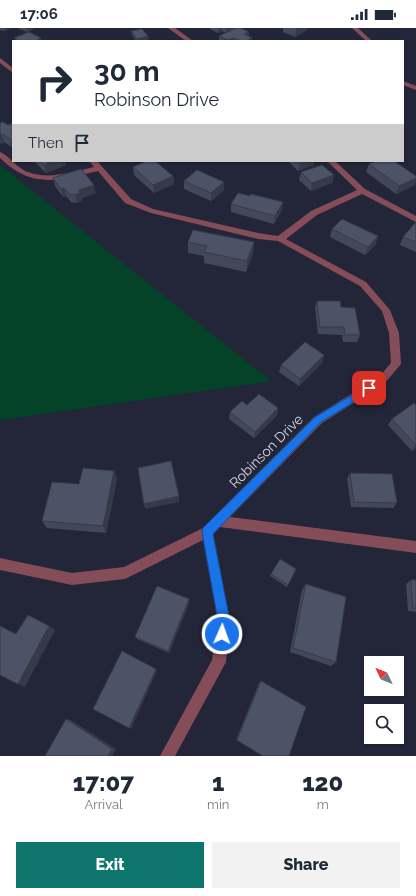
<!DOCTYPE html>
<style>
body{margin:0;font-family:Raleway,sans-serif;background:#f2f2f3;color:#1f2937;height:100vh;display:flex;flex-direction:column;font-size:15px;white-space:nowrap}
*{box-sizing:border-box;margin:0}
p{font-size:13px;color:#747a83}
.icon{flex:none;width:22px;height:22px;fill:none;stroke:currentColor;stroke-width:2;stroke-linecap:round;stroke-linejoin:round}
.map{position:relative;height:728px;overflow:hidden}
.side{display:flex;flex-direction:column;background:#fff;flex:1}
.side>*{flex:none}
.guide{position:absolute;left:12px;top:12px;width:392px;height:122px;border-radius:0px;box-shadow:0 1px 3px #0004;background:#fff;color:#1f2937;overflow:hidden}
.needle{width:26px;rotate:313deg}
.controls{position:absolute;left:364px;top:628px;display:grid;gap:8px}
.controls a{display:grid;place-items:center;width:40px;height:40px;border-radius:0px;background:#fff;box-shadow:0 1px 3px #0004;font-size:20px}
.pin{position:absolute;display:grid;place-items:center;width:34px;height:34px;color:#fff;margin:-17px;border-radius:8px;box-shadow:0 2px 6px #0006}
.me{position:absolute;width:44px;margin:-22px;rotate:2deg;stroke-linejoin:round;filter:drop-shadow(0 0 3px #0008)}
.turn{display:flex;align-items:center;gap:14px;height:84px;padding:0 16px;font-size:18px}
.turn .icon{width:52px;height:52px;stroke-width:2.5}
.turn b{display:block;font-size:28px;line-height:34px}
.then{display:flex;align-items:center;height:38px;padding:0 16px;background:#0003;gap:8px;font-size:15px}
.eta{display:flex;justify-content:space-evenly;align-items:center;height:68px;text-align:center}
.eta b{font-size:24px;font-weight:800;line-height:28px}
.primary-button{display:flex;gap:8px;margin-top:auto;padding:8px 16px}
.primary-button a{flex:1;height:46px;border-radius:0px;background:#0f766e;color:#fff;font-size:16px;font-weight:800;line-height:46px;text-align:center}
.primary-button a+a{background:#f2f2f3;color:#1f2937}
.status{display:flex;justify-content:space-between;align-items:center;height:28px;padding:0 20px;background:#fff;direction:ltr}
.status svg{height:11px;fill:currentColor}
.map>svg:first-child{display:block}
.green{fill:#044328}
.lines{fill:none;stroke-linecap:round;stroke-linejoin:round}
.street{fill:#854d57;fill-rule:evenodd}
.wall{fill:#424759}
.shaded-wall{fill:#363a48}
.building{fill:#4d5367;stroke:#363a48}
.route{fill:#1a73e8;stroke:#114b97}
.labels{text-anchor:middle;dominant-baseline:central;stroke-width:3.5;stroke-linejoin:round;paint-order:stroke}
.street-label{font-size:14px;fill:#d6d9e5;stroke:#222638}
</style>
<div class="status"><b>17:06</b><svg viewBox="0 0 49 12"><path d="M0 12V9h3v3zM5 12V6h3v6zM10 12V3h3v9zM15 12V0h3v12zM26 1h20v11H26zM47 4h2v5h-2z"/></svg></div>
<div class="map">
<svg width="416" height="728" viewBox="0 0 416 728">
<rect width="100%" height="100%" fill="#222638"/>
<polygon class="green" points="0,137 271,353 0,392"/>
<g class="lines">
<g class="street">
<polygon points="168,0 175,0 193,13 186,13"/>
<polygon points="352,0 358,0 372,13 366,13"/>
<polygon points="0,30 13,40 13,45 0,35"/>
<polygon points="403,53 416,58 416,62 403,57"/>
<path d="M0 124C8 127 14 136 22 141 43 154 72 144 94 139L89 133H97L131 171 153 181 258 205 278 208 311 183 357 162 327 133H335L365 161 416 188V194L362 166 317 187 286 211 366 254 390 282 399 305 401 336 385 355 322 395 230 489 416 513V525L220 499 213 506 230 593 226 634 175 728H160L212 632 218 593 203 512 125 551 72 557 0 542V530L72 545 124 539 203 500 314 389 379 349 391 335 389 305 382 283 360 258 278 213 258 211 151 185 125 175 98 143C56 152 34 162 0 130Z"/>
</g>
</g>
<g class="wall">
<polygon points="0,0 10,0 5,3 0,2"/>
<polygon points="18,0 35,0 28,4 19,1"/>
<polygon points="210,0 235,0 226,5 222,3 218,5 210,1"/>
<polygon points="283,0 307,0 307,2 295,9 283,4"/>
<polygon points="131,3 148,8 149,12 136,13 132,7"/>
<polygon points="249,4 249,9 252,13 219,13 219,8"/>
<polygon points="0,95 8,97 13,95 13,120 4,114 0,116"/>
<polygon points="34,133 65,133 66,137 46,145"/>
<polygon points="288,133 314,133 314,137 298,143"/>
<polygon points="369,136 415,157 396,166 366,144"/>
<polygon points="133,139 173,148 174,156 154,165 134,147"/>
<polygon points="301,144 334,147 332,155 311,163 299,152"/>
<polygon points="53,150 96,165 82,170 82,173 77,175 71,174 66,168 63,169 55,158"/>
<polygon points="184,153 224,162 211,173 184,161"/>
<polygon points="250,168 282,182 274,196 231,184 231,176"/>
<polygon points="416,194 416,224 400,217 403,209"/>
<polygon points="332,201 376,216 365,227 330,209"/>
<polygon points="188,214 254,214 253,225 246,244 204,235 204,228 188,225"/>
<polygon points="317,273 341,279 360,307 357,314 343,314 342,307 318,306 315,280"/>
<polygon points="324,327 322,335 299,358 279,344 281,337"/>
<polygon points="247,377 278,380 277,387 254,410 229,391 230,384"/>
<polygon points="416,377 416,420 412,423 388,397 392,391"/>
<polygon points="114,443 117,451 106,505 47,500 42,493 79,456"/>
<polygon points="350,445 397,475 393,480 351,479 347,451"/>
<polygon points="296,541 287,559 270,548 271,546"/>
<polygon points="411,552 416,552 416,584 408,583 406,556"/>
<polygon points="306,556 336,634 331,638 290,624 302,562"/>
<polygon points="189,575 169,625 137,611 135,609"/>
<polygon points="261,653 289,728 262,728 236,712 259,655"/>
</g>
<g class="shaded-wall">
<polygon points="4,0 10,0 5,3"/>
<polygon points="27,0 35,0 28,4"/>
<polygon points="219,0 222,0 222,3 218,5"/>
<polygon points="226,0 235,0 226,5"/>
<polygon points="298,0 307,0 307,2 295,9 296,1"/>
<polygon points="249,4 249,11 244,6"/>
<polygon points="148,8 149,12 137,13 137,11"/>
<polygon points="41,10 42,13 35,13"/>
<polygon points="233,10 233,13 228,13 228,12"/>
<polygon points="252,10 252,13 246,13"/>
<polygon points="2,106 4,114 0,116 0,107"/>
<polygon points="53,133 65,133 66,137 46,145 44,137"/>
<polygon points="304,133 314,133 314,137 298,143 300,135"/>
<polygon points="334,147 332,155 311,163 312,155"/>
<polygon points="173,148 174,156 154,165 153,157"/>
<polygon points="416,150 416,153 415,157 396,166 399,158"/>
<polygon points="224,154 224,162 211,173 211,165"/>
<polygon points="94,157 96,165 82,170 82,173 77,175 75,167 79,162"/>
<polygon points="64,160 66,168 63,169 61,161"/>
<polygon points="283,174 282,182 274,196 275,188"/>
<polygon points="378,208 376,216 365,227 368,219"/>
<polygon points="254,214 253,225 246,244 247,233"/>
<polygon points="324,327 322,335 299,358 300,351"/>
<polygon points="278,380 277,387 254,410 255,404"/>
<polygon points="416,417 416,420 412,423"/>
<polygon points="114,443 117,451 106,505 103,498"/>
<polygon points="179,468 179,474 145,481 144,476"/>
<polygon points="189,571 189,575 169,625 168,623"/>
<polygon points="49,598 55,602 25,659 18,656"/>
<polygon points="156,641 157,643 131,701 129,700"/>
<polygon points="66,691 71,692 116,721 112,728 108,728"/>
</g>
<g class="building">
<polygon points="236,0 241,0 249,4 244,6 252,10 246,13 241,13 233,10 228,12 219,8"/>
<polygon points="142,1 148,8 137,11 131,3"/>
<polygon points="29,4 41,10 35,13 19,13 14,10"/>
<polygon points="3,94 8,97 13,95 13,113 2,106 0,107 0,95"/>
<polygon points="40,133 53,133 44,137"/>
<polygon points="147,133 155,133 173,148 153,157 133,139"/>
<polygon points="298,133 304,133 300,135"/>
<polygon points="376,133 394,133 416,148 416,150 399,158 369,136"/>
<polygon points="322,137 334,147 312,155 301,144"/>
<polygon points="81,141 94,157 79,162 80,165 75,167 69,166 64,160 61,161 53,150"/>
<polygon points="197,142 224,154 211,165 184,153"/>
<polygon points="238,165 250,168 251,166 283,174 275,188 231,176"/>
<polygon points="342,191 378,208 368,219 332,201"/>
<polygon points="416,194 416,214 403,209"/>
<polygon points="193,202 254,214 247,233 204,224 207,218 188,214"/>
<polygon points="317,273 340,273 341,279 355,280 360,307 345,307 344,299 320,299"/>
<polygon points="305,314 324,327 300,351 281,337"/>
<polygon points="259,366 278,380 255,404 230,384 242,373 247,377"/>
<polygon points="414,375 416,377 416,417 392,391"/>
<polygon points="171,433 179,468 144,476 138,440"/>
<polygon points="83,440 114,443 103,498 42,493 52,454 79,456"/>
<polygon points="350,445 392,446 397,475 354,474"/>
<polygon points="280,531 296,541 288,557 271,546"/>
<polygon points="411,552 416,552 416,580 413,580"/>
<polygon points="306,556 346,569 336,634 293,620"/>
<polygon points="157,558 189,571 168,623 135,609"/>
<polygon points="28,587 49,598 18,656 0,647 0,598 16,606"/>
<polygon points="122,623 156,641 129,700 93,681"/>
<polygon points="261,653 306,679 289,728 263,728 237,712"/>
<polygon points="66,691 112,721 108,728 45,728"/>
</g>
<polygon class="route" points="369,357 372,358 374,360 372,363 321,394 213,506 230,593 227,611 222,612 218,611 216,606 218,593 202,504 203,500 315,389"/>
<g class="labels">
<g class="street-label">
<text transform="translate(266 423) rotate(-45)">Robinson Drive</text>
</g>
</g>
</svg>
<div class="controls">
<a><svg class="needle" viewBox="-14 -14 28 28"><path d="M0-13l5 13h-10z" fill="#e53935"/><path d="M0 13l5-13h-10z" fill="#747a83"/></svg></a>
<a><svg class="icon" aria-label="search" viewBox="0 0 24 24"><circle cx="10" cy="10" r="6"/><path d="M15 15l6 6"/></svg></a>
</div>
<div class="pin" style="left:369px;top:360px;background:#d93025"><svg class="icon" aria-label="arrive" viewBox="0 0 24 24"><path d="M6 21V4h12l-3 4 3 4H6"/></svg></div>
<svg class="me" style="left:222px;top:606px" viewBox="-20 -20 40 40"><circle r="17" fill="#1a73e8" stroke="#fff" stroke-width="3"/><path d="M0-11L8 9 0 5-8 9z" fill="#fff"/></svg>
<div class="guide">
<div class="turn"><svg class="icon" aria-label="right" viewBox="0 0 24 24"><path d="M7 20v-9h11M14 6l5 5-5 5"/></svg><div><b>30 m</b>Robinson Drive</div></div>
<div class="then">Then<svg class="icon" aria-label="arrive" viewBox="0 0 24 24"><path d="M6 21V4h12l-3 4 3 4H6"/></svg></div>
</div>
</div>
<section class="side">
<div class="eta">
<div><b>17:07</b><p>Arrival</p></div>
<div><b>1</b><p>min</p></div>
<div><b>120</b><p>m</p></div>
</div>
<div class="primary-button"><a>Exit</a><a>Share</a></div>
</section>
